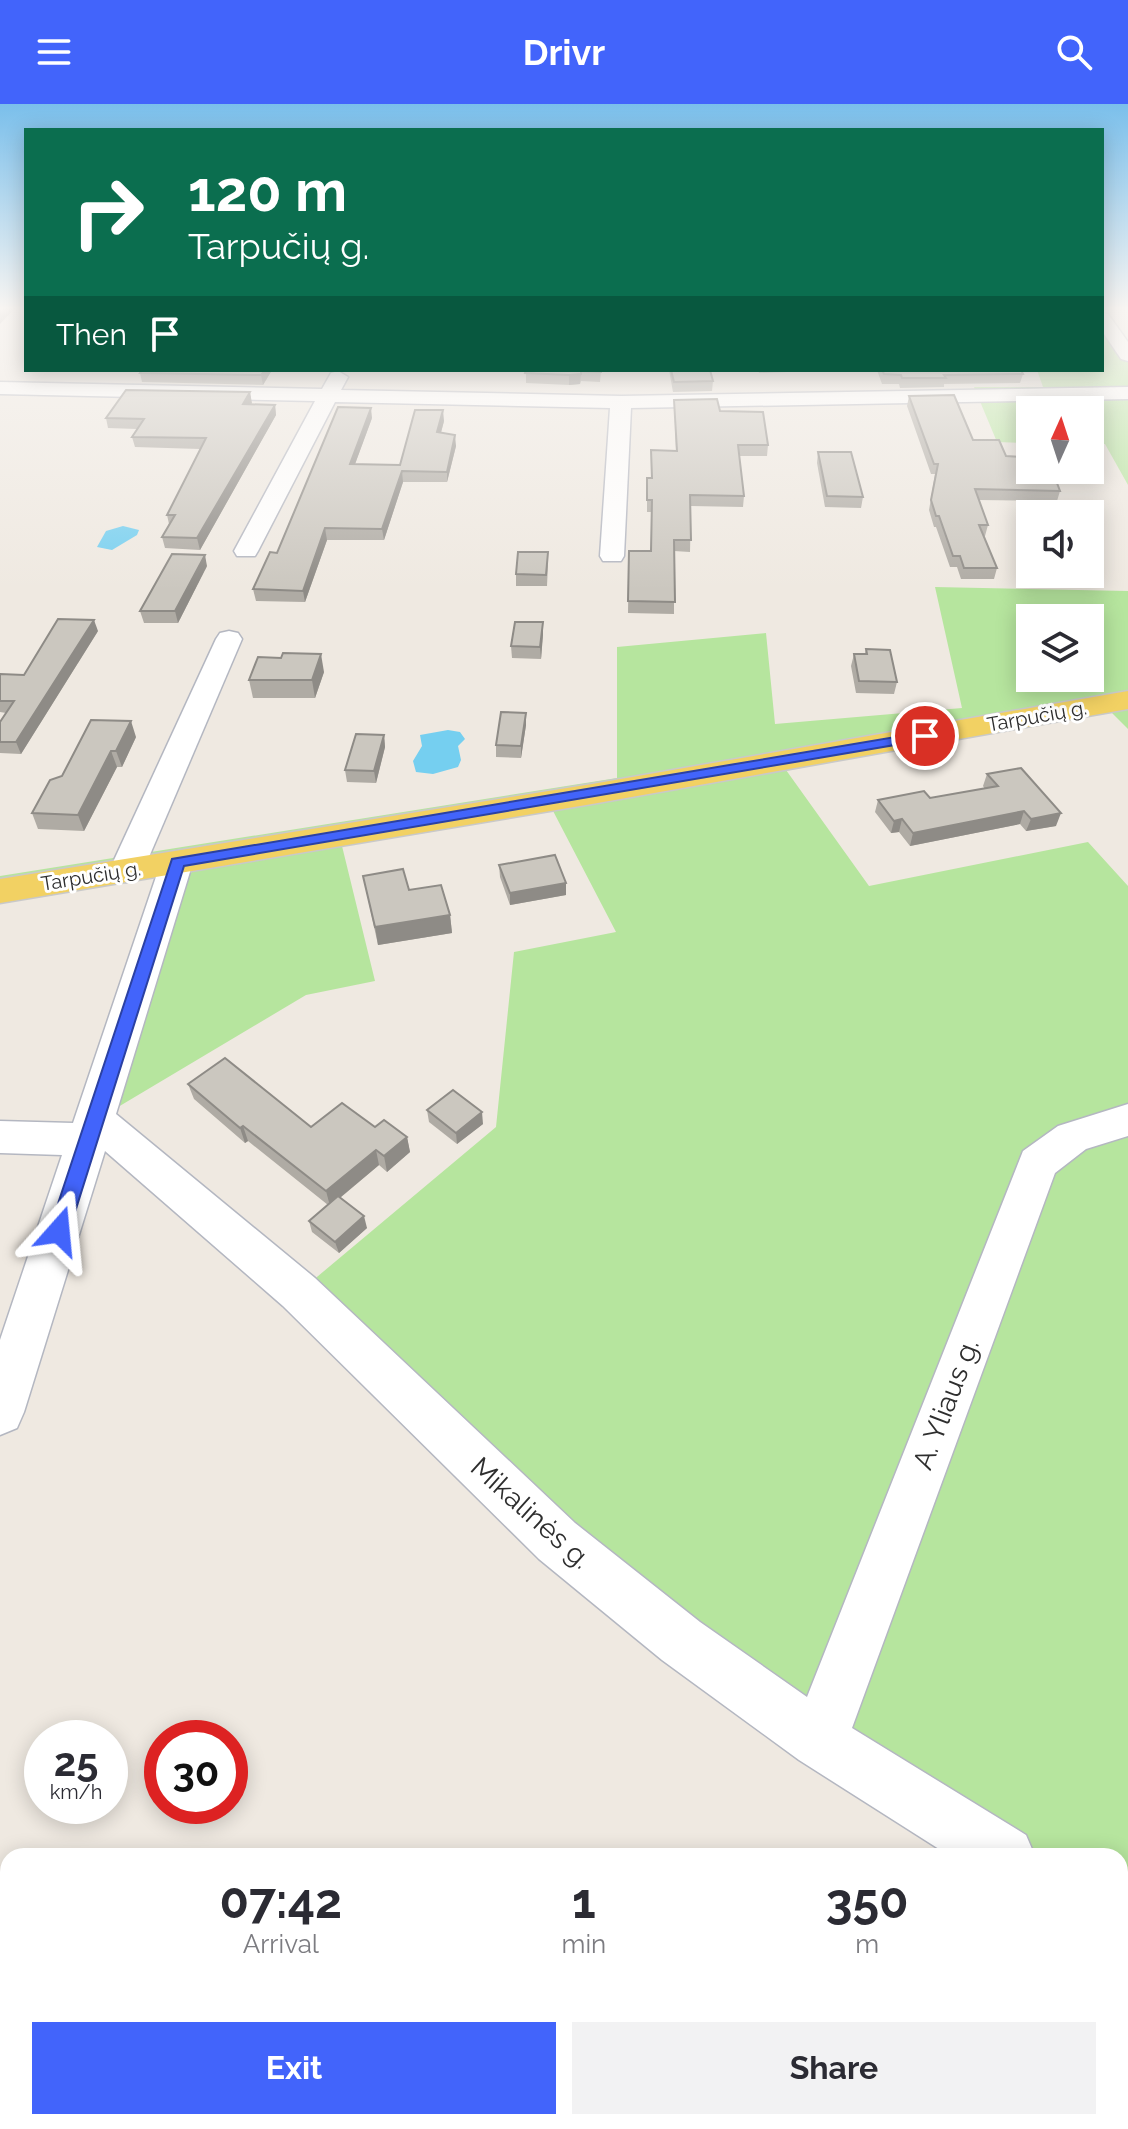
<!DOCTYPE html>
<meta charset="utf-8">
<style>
body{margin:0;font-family:Raleway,sans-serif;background:#f2f2f3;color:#2b2b33;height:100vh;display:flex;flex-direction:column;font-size:30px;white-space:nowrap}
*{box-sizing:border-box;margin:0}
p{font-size:26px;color:#7c7c81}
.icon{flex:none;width:44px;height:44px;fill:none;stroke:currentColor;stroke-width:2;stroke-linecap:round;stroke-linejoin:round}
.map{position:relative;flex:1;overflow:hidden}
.panel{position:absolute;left:0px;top:1744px;width:1128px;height:282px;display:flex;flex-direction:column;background:#fff;border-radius:24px 24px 0 0;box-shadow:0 4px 20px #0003}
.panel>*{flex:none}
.top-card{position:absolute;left:24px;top:24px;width:1080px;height:244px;border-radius:0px;box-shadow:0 4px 20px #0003;background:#0b6e4f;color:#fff;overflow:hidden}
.needle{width:52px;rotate:3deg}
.controls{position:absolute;left:1016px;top:292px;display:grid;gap:16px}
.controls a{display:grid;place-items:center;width:88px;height:88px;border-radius:0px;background:#fff;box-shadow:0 4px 20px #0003;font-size:40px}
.speed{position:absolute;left:24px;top:1616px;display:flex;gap:16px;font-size:40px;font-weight:700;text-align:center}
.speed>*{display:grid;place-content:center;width:104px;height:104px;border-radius:50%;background:#fff;box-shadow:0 4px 20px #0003;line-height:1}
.speed small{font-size:20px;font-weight:400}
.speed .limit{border:12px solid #d22;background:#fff;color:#111}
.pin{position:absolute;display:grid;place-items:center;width:68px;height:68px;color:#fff;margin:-34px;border:4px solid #fff;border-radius:50%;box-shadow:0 2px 8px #0007}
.me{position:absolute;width:88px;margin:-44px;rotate:18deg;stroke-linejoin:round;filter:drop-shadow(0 0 6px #0008)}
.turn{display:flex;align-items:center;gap:28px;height:168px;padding:0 32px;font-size:36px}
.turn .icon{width:104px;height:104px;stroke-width:2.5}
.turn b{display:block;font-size:56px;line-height:68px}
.then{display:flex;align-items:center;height:76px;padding:0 32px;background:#0003;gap:16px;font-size:30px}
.eta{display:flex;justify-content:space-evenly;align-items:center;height:136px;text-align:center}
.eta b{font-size:48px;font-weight:700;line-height:56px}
.action{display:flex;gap:16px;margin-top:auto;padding:16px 32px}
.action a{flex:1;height:92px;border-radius:0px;background:#4264fb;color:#fff;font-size:32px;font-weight:700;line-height:92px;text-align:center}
.action a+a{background:#f2f2f3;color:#2b2b33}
header{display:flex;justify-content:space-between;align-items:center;height:104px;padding:0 32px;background:#4264fb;color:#fff;font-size:36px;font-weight:700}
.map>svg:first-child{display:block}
.green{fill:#b6e59e;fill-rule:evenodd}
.water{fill:#75cff0}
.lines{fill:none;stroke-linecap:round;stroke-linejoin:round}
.minor-casing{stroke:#b4b7c1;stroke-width:3}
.major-casing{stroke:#c9c9c9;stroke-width:3}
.minor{fill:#fff;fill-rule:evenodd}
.major{fill:#f2d163;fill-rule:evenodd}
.wall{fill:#afaba4}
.shaded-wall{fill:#8e8b86}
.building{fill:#cbc7bf;stroke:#8e8b86;stroke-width:2}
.route{fill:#4264fb;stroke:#2b41a3;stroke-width:2}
.labels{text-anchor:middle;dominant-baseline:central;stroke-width:6;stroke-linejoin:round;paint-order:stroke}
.far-street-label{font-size:20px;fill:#2e2e2e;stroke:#fff}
.near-street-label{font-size:28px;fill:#2e2e2e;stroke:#fff}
</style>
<header><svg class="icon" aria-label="menu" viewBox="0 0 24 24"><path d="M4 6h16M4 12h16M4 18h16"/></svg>Drivr<svg class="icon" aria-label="search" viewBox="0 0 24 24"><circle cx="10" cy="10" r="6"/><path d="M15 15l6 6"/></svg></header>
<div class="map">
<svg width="1128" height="2025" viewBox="0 0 1128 2025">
<rect width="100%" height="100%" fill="#efe9e1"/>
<g class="green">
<polygon points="1102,214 1128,251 1128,381 1105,340 1090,340 1090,306 1030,306 1030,339 997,338 974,283 1043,283 1037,266 1102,266"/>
<path d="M935 483 1128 487V625L1104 601 781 659 869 782 1088 738 1128 782V1839L1120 1849V1752H986L819 1636 299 1188 496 1023 514 848 616 828 552 705 0 787V772L617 674V543L766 529 775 620 962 604ZM1030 514H1090V574H1030Z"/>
<polygon points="342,742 375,877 306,891 113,1006 176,780 196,765"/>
</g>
<g class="water">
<polygon points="123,422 139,426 137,431 112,446 97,443 106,427"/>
<polygon points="448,626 460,628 465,635 458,642 461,656 458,663 433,670 416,668 413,657 422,642 420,631"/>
</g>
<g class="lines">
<defs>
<g id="minor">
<polygon points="1102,209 1108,210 1128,238 1128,257 1121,255 1102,227"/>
<polygon points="338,267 348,273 341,286 621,292 1128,283 1128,295 631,304 624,452 621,457 603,457 600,452 610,304 335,298 258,447 255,452 237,452 234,447 315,297 0,290 0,278 322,285 331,269"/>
<polygon points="229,527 238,529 242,535 143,767 138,775 126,778 114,775 109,767 216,535 220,529"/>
<polygon points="177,747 189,751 193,758 116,1010 315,1174 575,1419 700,1518 807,1593 1023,1047 1058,1022 1128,1000 1128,1032 1086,1045 1055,1069 852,1624 1026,1731 1035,1752 950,1752 799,1656 662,1556 539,1455 283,1202 105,1047 24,1308 17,1324 0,1331 0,1236 62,1051 0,1049 0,1017 73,1019 161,758 165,751"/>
<polygon points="1120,1790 1128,1793 1128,1856 1120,1853"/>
</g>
<polygon id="major" points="1128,587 1128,605 592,700 0,799 0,775 592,680"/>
</defs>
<use href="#minor" class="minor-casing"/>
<use href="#major" class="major-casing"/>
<use href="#minor" class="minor"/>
<use href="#major" class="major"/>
</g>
<g class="wall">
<polygon points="272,266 263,281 142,278 140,269"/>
<polygon points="526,266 601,266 600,278 581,277 580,280 569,281 526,279"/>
<polygon points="669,266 710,266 713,277 712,287 673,288"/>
<polygon points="758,266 787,266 787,268 759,269"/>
<polygon points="877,266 1021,266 1023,270 1020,279 944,280 944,283 900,284 899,280 882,280"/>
<polygon points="250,288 251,300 275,301 276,311 200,446 165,444 162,433 169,420 167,411 200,345 135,343 132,333 137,325 108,324 106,314"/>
<polygon points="909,292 973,336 1006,352 1026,359 1060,387 1057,397 979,396 988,421 985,432 984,432 997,464 994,475 961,475 957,463 950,463 936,423 934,423 929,406 935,370 931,370 907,302"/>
<polygon points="674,296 720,307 768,341 767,352 739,352 744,392 743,403 691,402 690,448 674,447 674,510 628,509 629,447 651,447 652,408 647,408 647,374 651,374 651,346 676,347"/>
<polygon points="372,314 355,360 400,361 444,317 441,329 456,342 447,378 403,378 384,436 327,436 305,498 256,497 253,485 277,449"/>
<polygon points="818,348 863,393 861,404 825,403 817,359"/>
<polygon points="548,460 547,482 516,482 516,470"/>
<polygon points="207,462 178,519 144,519 140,507"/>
<polygon points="98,527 21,650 0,649 0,618 6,609 0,608 0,570 24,571"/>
<polygon points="543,530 541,555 512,554 511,542"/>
<polygon points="866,545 897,578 894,590 856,589 851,562 854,550 865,550"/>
<polygon points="281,554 324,568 315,594 253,594 249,576"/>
<polygon points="526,609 526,621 521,654 496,653 496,641"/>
<polygon points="384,631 385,643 376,679 347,678 345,666"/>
<polygon points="136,633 122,663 117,663 84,727 38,725 32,709 62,672"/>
<polygon points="987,670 1056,722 1026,727 1020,720 910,742 899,728 891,729 875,708 878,696 930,694 985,685 983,682"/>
<polygon points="499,761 566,791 510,801 500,773"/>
<polygon points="363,772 409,786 450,811 452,829 378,841"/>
<polygon points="188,980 311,1023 375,1023 407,1033 410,1048 387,1068 379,1061 340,1094 367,1124 339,1149 312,1128 309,1117 328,1101 248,1037 245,1039 194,995"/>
<polygon points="427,1006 483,1020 457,1040 429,1018"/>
</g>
<g class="shaded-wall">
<polygon points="8,202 17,202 0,220 0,210"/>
<polygon points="265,266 272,266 263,281 261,271"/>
<polygon points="581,270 580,280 569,281 569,271"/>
<polygon points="250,288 252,299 245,310 243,300"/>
<polygon points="275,301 276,311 200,446 197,434"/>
<polygon points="371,304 372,314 351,371 350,360"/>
<polygon points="443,306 444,317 438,339 437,328"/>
<polygon points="455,331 456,342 447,378 447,368"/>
<polygon points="402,367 403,378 384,436 382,425"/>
<polygon points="325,424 327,436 305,498 303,487"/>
<polygon points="205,451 207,462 178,519 175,507"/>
<polygon points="94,516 98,527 21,650 16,638"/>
<polygon points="543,518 543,530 541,555 540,543"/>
<polygon points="321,550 324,568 315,594 312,576"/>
<polygon points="526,609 526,621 521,654 521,642"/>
<polygon points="131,617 136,633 122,663 116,647"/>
<polygon points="384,631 385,643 376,679 374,667"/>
<polygon points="111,647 117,663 84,727 78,711"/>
<polygon points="1024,707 1020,720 910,742 913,729"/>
<polygon points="1061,709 1056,722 1026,727 1031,715"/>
<polygon points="902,715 899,728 891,729 894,717"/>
<polygon points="566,779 566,791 510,801 510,789"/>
<polygon points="450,811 452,829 378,841 375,823"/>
<polygon points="482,1008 483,1020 457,1040 456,1029"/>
<polygon points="243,1022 248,1037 245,1039 240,1024"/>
<polygon points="407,1033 410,1048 387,1068 384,1052"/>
<polygon points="376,1046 379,1061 330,1102 326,1087"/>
<polygon points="364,1112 367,1124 339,1149 335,1138"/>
</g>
<g class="building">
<polygon points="0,202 8,202 0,210"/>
<polygon points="142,266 265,266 261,271 140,269"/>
<polygon points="526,266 601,266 601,268 581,267 581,270 569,271 525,269"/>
<polygon points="671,266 710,266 713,277 674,278"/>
<polygon points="882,266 1021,266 1023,270 944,271 946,274 902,274 901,271 884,270"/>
<polygon points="126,286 250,288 243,300 275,301 197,434 162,433 175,411 167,411 206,334 132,333 144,315 106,314"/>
<polygon points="954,291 973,336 999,336 1006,352 1024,353 1026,359 1030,359 1030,366 1052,366 1060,387 975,385 988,421 979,421 997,464 964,464 960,452 953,452 939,412 936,412 931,396 938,360 934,360 909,292"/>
<polygon points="717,295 720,307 763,308 768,341 738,341 744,392 690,391 691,436 674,436 675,498 628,497 629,447 651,447 652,396 647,396 647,374 652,374 651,346 677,347 674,296"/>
<polygon points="338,303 371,304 350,360 400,361 415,306 443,306 437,328 455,331 447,368 402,367 382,425 325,424 303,487 253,485 270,448 277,449"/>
<polygon points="818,348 851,348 863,393 827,392"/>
<polygon points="518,448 548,448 546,471 516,470"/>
<polygon points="172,450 205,451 175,507 140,507"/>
<polygon points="58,515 94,516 16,638 0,638 0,618 14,597 0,597 0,570 24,571"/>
<polygon points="515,518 543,518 540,543 511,542"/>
<polygon points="866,545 890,546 897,578 859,577 854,550 867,550"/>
<polygon points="283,549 321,550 312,576 249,576 258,553 281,554"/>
<polygon points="501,608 526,609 521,642 496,641"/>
<polygon points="91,616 131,617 116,647 111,647 78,711 32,709 50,676 62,672"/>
<polygon points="356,630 384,631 374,667 345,666"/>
<polygon points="1021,664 1061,709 1031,715 1024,707 913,729 902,715 894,717 878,696 924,687 930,694 998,682 987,670"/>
<polygon points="555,751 566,779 510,789 499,761"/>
<polygon points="403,765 409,786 441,781 450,811 375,823 363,772"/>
<polygon points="225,954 311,1023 342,999 375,1023 384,1016 407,1033 384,1052 376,1046 326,1087 243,1022 240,1024 188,980"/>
<polygon points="453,986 482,1008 456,1029 427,1006"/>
<polygon points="338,1092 364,1112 335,1138 309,1117"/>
</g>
<linearGradient id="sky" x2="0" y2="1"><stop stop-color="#7abfeb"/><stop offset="0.42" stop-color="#f8f5f2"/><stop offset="1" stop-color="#f8f5f2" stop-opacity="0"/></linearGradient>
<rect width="1128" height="486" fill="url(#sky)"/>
<polygon class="route" points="925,628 932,632 930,635 184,762 69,1127 66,1133 59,1135 52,1133 49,1127 172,755"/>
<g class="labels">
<g class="far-street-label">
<text transform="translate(1037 612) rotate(-10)">Tarpučių g.</text>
<text transform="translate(91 772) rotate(-9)">Tarpučių g.</text>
</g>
<g class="near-street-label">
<text transform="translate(946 1300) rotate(-69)">A. Yliaus g.</text>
<text transform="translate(531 1409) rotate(42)">Mikalinės g.</text>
</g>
</g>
</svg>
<div class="controls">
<a><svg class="needle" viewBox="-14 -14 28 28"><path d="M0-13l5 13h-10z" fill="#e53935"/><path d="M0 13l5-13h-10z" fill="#7c7c81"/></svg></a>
<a><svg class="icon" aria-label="sound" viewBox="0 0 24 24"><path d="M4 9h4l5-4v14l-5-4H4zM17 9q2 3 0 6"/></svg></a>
<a><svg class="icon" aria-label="layers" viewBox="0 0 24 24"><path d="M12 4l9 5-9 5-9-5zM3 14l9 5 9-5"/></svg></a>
</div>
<div class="speed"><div>25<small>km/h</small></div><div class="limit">30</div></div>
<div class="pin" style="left:925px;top:632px;background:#d93025"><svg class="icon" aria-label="arrive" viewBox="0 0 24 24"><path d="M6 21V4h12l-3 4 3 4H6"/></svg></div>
<svg class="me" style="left:59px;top:1127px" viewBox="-20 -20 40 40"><path d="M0-17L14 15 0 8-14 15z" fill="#4264fb" stroke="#fff" stroke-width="4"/></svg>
<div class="top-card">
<div class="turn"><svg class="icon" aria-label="right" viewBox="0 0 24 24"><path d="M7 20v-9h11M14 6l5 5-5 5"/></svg><div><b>120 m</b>Tarpučių g.</div></div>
<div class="then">Then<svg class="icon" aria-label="arrive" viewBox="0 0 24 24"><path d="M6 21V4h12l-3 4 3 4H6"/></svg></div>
</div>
<section class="panel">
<div class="eta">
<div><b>07:42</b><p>Arrival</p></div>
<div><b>1</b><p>min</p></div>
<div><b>350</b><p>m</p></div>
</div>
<div class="action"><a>Exit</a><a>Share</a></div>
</section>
</div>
